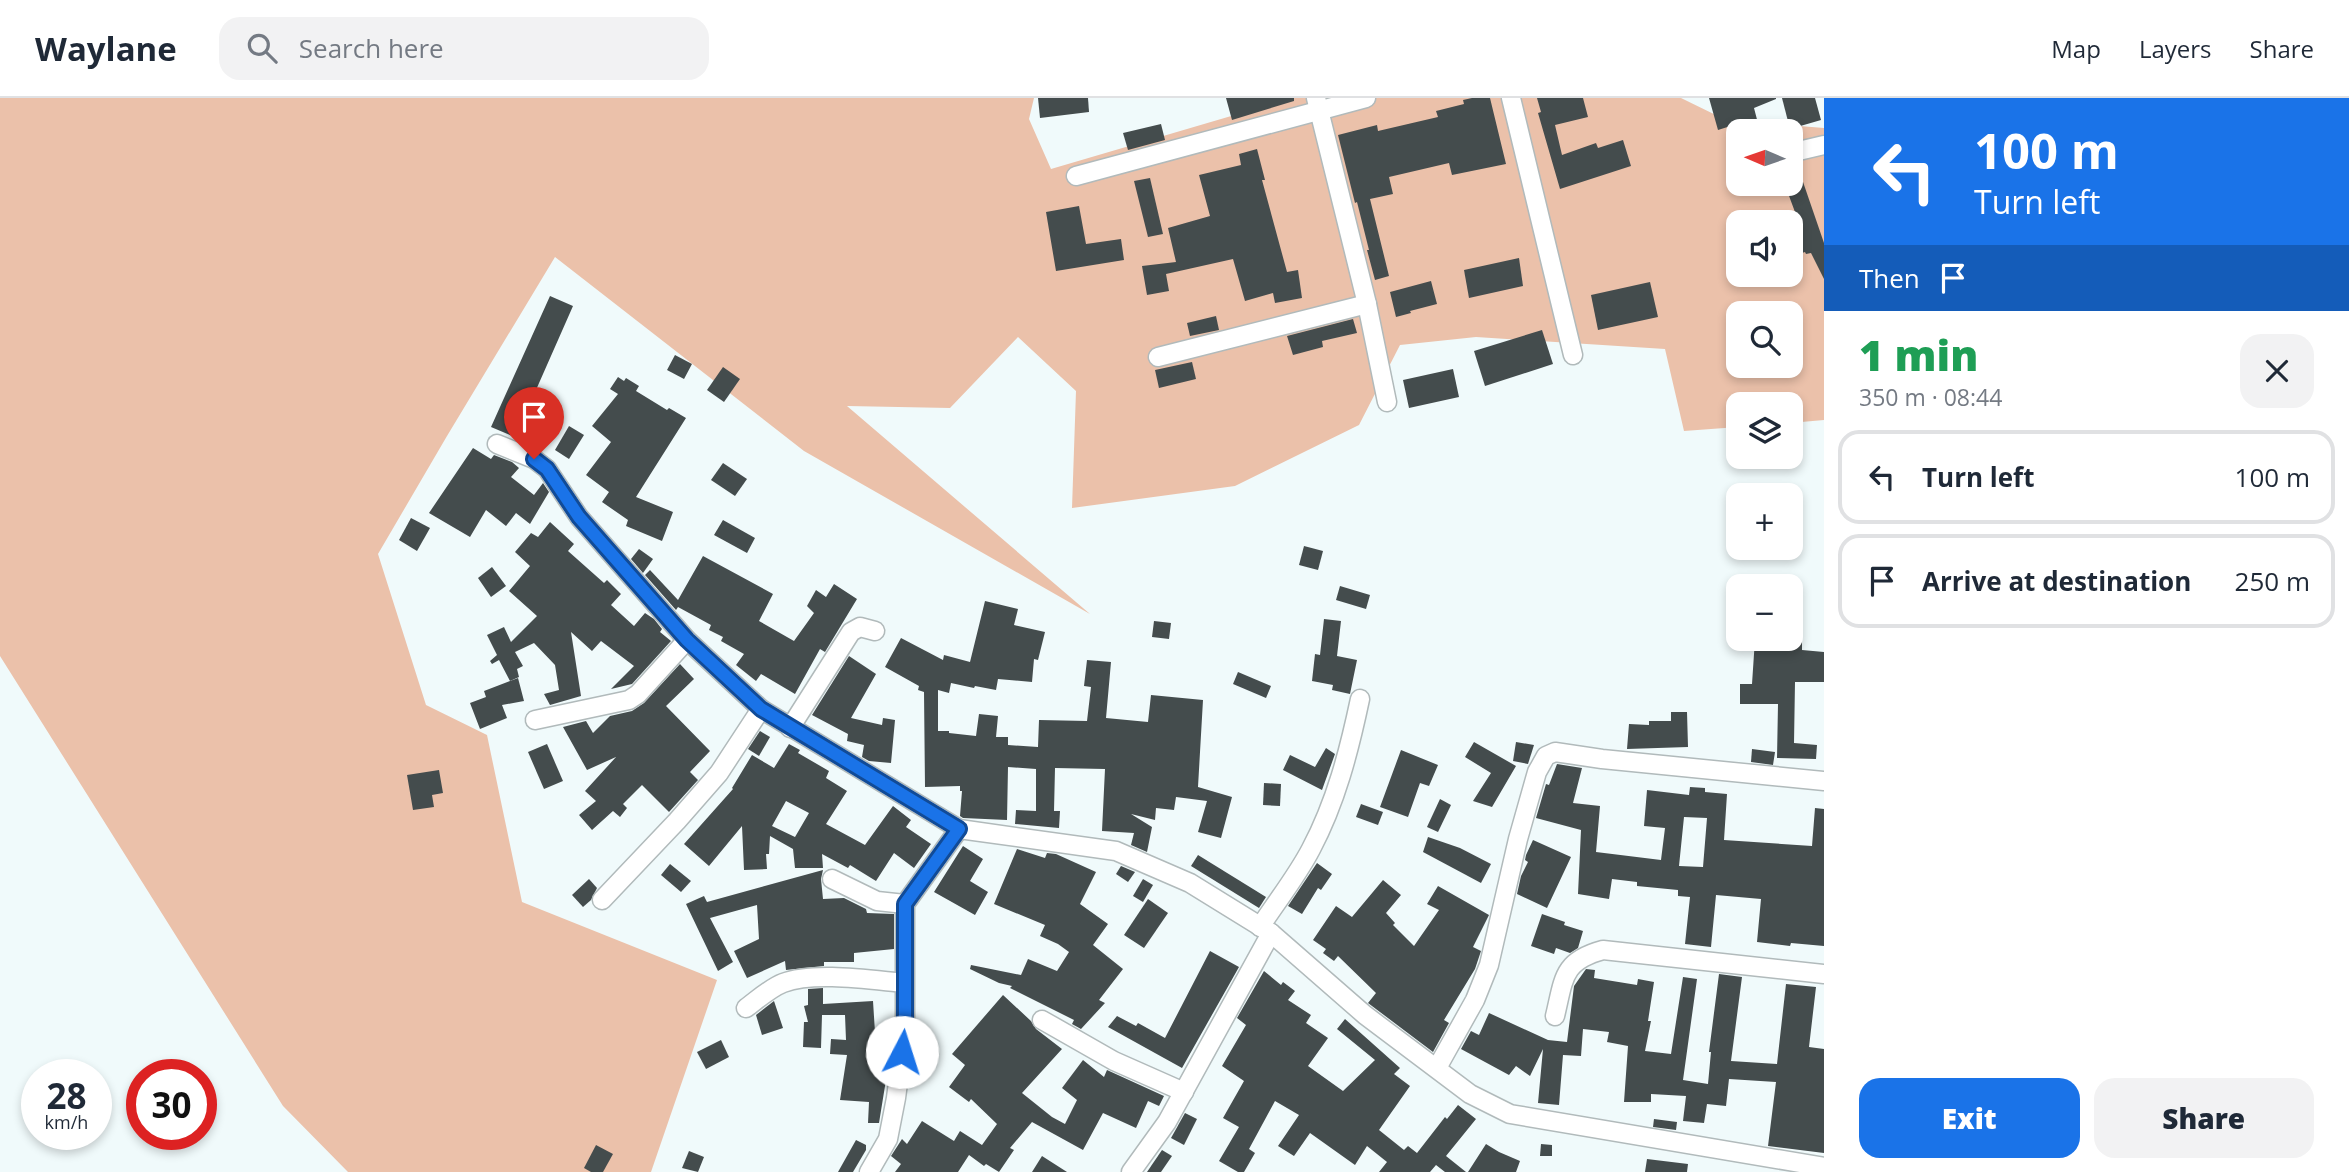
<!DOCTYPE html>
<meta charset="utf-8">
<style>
body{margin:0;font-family:"Open Sans",sans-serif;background:#f2f2f3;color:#1f2937;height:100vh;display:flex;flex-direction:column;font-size:26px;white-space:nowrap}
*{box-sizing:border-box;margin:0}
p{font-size:23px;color:#747a83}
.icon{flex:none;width:38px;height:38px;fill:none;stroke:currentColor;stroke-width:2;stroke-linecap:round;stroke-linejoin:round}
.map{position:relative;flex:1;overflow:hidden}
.drawer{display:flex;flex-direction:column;background:#fff;width:525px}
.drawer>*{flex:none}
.hud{background:#1a73e8;color:#fff;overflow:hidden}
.needle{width:46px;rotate:272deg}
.fabs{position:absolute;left:1726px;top:21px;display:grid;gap:14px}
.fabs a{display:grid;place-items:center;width:77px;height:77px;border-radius:14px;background:#fff;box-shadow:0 4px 10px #0003;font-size:35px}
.speed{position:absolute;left:21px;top:961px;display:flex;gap:14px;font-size:35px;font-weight:700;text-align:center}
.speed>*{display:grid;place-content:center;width:91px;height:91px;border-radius:50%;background:#fff;box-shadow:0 4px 10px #0003;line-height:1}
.speed small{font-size:18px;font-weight:400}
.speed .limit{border:10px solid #d22;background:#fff;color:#111}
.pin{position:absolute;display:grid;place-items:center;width:60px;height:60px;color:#fff;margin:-72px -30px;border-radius:50% 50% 50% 0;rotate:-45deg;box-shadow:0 0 7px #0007}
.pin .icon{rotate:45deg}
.me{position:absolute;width:77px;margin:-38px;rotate:5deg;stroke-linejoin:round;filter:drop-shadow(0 0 5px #0008)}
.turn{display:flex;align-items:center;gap:24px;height:147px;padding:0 35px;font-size:32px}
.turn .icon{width:91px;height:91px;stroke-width:2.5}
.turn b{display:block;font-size:49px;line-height:60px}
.then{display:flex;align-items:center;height:66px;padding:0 35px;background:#0003;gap:14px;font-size:26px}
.round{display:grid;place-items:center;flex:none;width:74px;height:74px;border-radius:21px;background:#f2f2f3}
.overview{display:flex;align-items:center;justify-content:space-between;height:119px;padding:0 35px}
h1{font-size:42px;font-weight:800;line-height:52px;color:#1e9e55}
.button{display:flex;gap:14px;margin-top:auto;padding:14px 35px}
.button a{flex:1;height:80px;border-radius:21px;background:#1a73e8;color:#fff;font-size:28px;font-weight:800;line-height:80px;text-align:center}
.button a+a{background:#f2f2f3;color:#1f2937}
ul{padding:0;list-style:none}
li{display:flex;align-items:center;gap:21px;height:94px;margin:0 14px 10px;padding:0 21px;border:4px solid #e0e1e3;border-radius:21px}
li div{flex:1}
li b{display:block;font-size:26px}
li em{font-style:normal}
header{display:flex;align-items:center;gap:42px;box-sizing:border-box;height:98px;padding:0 35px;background:#fff;border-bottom:2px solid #e0e1e3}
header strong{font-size:33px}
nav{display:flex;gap:38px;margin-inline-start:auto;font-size:24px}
.search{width:490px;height:63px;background:#f2f2f3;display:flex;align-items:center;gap:18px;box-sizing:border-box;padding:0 24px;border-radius:21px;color:#747a83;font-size:26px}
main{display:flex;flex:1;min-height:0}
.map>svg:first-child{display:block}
.green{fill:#ebc1aa;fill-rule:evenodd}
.building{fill:#444c4d;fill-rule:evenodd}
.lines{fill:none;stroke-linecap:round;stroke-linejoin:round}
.street-casing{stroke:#b1babb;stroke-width:21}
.street{stroke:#fff;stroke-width:18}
.route-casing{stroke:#114b97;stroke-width:18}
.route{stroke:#1a73e8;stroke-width:12}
</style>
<header>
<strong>Waylane</strong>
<div class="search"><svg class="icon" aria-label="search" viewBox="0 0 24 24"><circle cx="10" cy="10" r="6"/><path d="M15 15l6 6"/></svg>Search here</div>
<nav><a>Map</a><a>Layers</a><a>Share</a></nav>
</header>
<main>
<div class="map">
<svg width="1824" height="1074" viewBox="0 0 1824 1074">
<rect width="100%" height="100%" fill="#f0fafb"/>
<path class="green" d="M0 0H1034L1029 21 1051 71 1292 0H1681L1726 22 1824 30V322L1790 325V306H1738V329L1684 333 1665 251 1476 239 1400 247 1359 327 1235 388 1072 410 1076 293 1018 239 950 310 847 308 1090 516 804 353 555 159 447 338 378 456 426 607 487 637 522 804 717 882 651 1074H348L283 1008 0 558ZM1738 33H1790V86H1738ZM1738 124H1790V177H1738ZM1738 215H1790V268H1738Z"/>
<g class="building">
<polygon points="1038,0 1088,0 1089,14 1040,20"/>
<polygon points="1226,0 1294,0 1294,3 1232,22"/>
<polygon points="1472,0 1490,0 1506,66 1452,77 1449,65 1389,79 1393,96 1370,101 1389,178 1375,182 1367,152 1369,152 1357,104 1355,105 1338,37 1377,27 1378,33 1438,19 1436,13 1464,6 1463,2"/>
<polygon points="1537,0 1583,0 1588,19 1555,27 1562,57 1596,45 1598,50 1623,42 1631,68 1560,91 1538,15 1541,14"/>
<polygon points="1709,0 1776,0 1776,1 1754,10 1760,33 1742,33 1740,25 1718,32"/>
<polygon points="1782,0 1815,0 1821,22 1790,31"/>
<polygon points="1161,26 1165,42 1128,52 1123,35"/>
<polygon points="1257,51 1265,82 1262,82 1287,174 1298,172 1302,200 1275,205 1273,195 1245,203 1233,161 1166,176 1169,193 1147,197 1142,168 1176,164 1168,130 1210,118 1199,77 1241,67 1239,56"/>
<polygon points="1150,80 1163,136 1148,139 1134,83"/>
<polygon points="1802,81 1824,145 1824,181 1811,155 1806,156 1805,154 1790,159 1790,137 1802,133 1785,87"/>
<polygon points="1079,108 1086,146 1121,141 1124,162 1056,173 1046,114"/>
<polygon points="1519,160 1523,188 1469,200 1464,172"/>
<polygon points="1431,183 1437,206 1410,213 1411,215 1396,219 1390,194"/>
<polygon points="1650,184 1658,219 1598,232 1591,197"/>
<polygon points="550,198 573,208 532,301 554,310 538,349 491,329"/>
<polygon points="1216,218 1219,232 1190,238 1187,225"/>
<polygon points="1353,221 1357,235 1322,243 1323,249 1293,257 1287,238"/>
<polygon points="1542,232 1553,266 1485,288 1474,253"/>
<polygon points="675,257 692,266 684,281 667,272"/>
<polygon points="1192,264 1196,281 1159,290 1155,272"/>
<polygon points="723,269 740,281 724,304 707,292"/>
<polygon points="1453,271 1459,299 1409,310 1403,282"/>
<polygon points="618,279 624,283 626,280 639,288 636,293 667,312 669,310 686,320 636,399 673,414 662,443 626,428 628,422 602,404 609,394 586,377 611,344 592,328 618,296 610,291"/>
<polygon points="569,328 584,337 569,361 555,352"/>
<polygon points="473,350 491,361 494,357 512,364 519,370 511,379 534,397 543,385 549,394 530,426 516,415 506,428 486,412 470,439 429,415"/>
<polygon points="723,365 747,381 735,398 711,382"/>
<polygon points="411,420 430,430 417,453 399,442"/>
<polygon points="723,422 755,440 747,455 714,437"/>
<polygon points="550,424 574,446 568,453 604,485 607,482 621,496 611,507 634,528 645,515 654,521 662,531 660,534 671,543 632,586 611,591 634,568 601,543 592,553 571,534 581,598 550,607 544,596 559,592 555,567 534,545 515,554 523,568 517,571 519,579 510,583 499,562 492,566 490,563 497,557 487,537 504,529 511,544 537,518 509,493 530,468 515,454 531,435 538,439"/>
<polygon points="1304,448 1323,453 1318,472 1299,467"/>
<polygon points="639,451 653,461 643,475 631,461"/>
<polygon points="703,458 773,496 759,523 794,543 814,515 807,508 816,492 826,499 834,486 857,501 825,554 820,551 795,596 761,576 756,583 736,567 744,556 721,543 723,539 709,532 711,527 678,509 676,512 645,477 650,472 678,502"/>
<polygon points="492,469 506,488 491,499 478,480"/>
<polygon points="1340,488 1370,497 1366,511 1336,502"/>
<polygon points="985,503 1018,511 1014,527 1045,534 1038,562 1034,561 1032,584 998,581 996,592 975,588 974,590 951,585 949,595 938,592 938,633 949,633 949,635 976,638 979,616 998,618 996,639 1008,639 1008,647 1038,649 1039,622 1087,623 1091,589 1084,588 1087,562 1111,564 1106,620 1148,624 1151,597 1203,602 1198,689 1232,699 1221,740 1198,734 1207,703 1176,699 1174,712 1156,710 1155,722 1131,716 1152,729 1147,754 1131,747 1134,735 1102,733 1105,671 1055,670 1054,713 1060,713 1059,730 1015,726 1016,712 1036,713 1036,671 1008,669 1007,722 963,720 960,718 962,693 960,693 960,688 925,689 924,594 918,592 919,588 885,569 901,540 943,562 944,557 970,564"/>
<polygon points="1324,521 1341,523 1337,558 1357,562 1350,596 1332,592 1333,587 1312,583 1315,556 1320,557"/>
<polygon points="1154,523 1171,525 1169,541 1152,539"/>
<polygon points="1790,539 1802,539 1802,552 1824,554 1824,584 1795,584 1794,645 1817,647 1816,661 1777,660 1778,606 1740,606 1740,586 1752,586 1755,541"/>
<polygon points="849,558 876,576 851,620 882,627 883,620 895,622 891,665 869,663 862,659 864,647 847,643 848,636 812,617"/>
<polygon points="680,566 694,581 666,608 710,653 690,674 698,682 669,714 642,687 623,706 627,710 620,719 613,713 592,732 579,717 596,703 585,693 616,659 587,672 563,629 586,623 593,635 610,618 632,613 644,605"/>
<polygon points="1238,574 1271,588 1266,600 1233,586"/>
<polygon points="518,580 524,603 502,607 507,620 480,631 470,605 486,599 484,593"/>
<polygon points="1671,614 1687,614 1688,649 1627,651 1629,626 1649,627 1649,623 1671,623"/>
<polygon points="760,633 770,639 759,658 748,651"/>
<polygon points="1474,644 1516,668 1492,709 1473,703 1491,675 1465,659"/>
<polygon points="1516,644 1534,647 1528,666 1513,663"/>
<polygon points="547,646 563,683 544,691 528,654"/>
<path d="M789 646 800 652 798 655 829 673 826 680 847 693 826 726 865 747 893 708 911 722 906 729 931 746 914 770 894 755 876 783 850 767 848 770 822 756 823 770H795L793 751 770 738 769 756H766L767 771 744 772 742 728 709 768 684 746 733 691 732 690 752 657 774 670ZM786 703 809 715 795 739 772 728Z"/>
<polygon points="1326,650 1335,656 1322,692 1283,672 1290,657 1315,669"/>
<polygon points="1752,651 1775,654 1773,667 1751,664"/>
<polygon points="1401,652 1438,667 1429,688 1420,685 1408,719 1380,709"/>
<path d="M1557 666 1582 670 1573 705 1600 708 1596 754 1661 762 1665 730 1644 728 1647 692 1689 697 1690 689 1705 690V694L1727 696 1724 742 1812 748 1815 710 1824 711V848L1791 845 1790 848 1757 844 1761 801 1716 797 1711 849 1685 846 1690 799 1678 798V792L1637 788V784L1612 781 1609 801 1578 796 1581 732 1536 720 1546 686 1549 687ZM1684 719 1707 720 1703 769 1679 768Z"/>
<polygon points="439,672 443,695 432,697 434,709 413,712 407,677"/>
<polygon points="1264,685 1281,686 1280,708 1263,707"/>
<polygon points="1440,701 1451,707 1438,734 1427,729"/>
<polygon points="1361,706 1383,714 1378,727 1356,719"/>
<polygon points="1428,739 1460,750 1491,766 1481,785 1423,754"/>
<polygon points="1533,742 1571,759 1547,810 1517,796 1521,778 1528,764 1525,762 1526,757"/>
<polygon points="963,748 983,761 970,783 988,794 975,817 934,794"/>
<polygon points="1017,751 1045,760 1047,755 1056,756 1096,774 1080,806 1108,826 1093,847 1123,871 1099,902 1105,905 1081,931 1072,926 1074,922 1010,890 1012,888 999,885 970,871 971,867 1021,877 1028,861 1057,873 1069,854 1058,846 1040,838 1045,827 994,806"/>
<polygon points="1198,757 1266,799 1259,810 1191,768"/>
<polygon points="1317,765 1332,776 1321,792 1318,790 1302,816 1288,808"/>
<polygon points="670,766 691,783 681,794 661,777"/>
<polygon points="1121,768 1135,774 1128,784 1116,776"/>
<polygon points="823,772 821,781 823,801 844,800 866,811 867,815 894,816 894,851 854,855 854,864 824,864 824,868 786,872 785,863 747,880 734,853 759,841 757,807 710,820 733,864 718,873 686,806 704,798 707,804"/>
<polygon points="589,781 597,790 591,802 583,809 572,797"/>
<polygon points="1143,781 1153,787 1143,804 1133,798"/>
<polygon points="1383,782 1401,797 1386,815 1395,825 1393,827 1414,848 1439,812 1427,806 1438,788 1489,817 1473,849 1481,853 1475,871 1444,922 1449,925 1433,954 1368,905 1376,895 1338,858 1334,863 1323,855 1326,851 1313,842 1336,808 1352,819"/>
<polygon points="1148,801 1168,815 1144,850 1124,837"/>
<polygon points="1542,816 1565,824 1564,827 1583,833 1578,850 1570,855 1556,850 1554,856 1531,848"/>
<polygon points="1210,853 1239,869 1182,970 1108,929 1117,918 1136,928 1138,925 1165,940"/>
<polygon points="1586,871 1595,872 1594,880 1637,887 1638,881 1654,884 1648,923 1651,923 1645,953 1671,956 1683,879 1697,881 1683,982 1708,986 1711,954 1709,954 1719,876 1742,879 1731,963 1777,966 1786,886 1816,889 1809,949 1824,951 1824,1055 1768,1048 1776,984 1729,981 1726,1008 1707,1006 1704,1025 1683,1023 1686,998 1651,996 1651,1004 1624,1004 1628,948 1607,944 1609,934 1583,931 1581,958 1563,957 1559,1007 1538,1005 1543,951 1530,978 1516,968 1509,977 1461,951 1471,933 1479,937 1489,915 1548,942 1567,944 1574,888"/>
<polygon points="1264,873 1281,887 1283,884 1295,893 1288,902 1311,917 1306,925 1328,940 1308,968 1343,993 1375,962 1337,931 1345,921 1400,970 1394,976 1410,988 1379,1032 1404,1052 1408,1048 1417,1055 1445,1019 1447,1021 1458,1007 1476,1021 1446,1058 1466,1074 1445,1074 1436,1067 1430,1074 1379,1074 1387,1064 1367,1048 1355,1067 1310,1035 1294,1058 1278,1048 1299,1017 1275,1003 1249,1051 1255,1055 1244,1074 1238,1074 1219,1063 1239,1029 1223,1020 1244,983 1222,968 1246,927 1237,920"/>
<polygon points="823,890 823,906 873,903 876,950 891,951 879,1025 868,1025 869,1004 840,1002 847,957 830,956 831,941 846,942 845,917 822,917 821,950 803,949 804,924 808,924 804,908 808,907 808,891"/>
<polygon points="1003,897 1031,923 1036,931 1062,951 1022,995 1052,1019 1065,1026 1077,1002 1062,990 1083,962 1104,979 1107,972 1164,998 1159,1008 1148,1003 1136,1030 1103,1015 1083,1052 1032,1024 1010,1050 1014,1052 999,1074 986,1066 984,1068 969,1057 958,1074 895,1074 901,1066 891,1058 902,1041 907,1046 922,1023 954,1043 960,1033 982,1047 997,1026 971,1001 969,1004 949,989 965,967 952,956"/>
<polygon points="774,903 783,930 762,937 756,917"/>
<polygon points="721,942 729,959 706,971 697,954"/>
<polygon points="1185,1015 1197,1021 1184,1047 1171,1040"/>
<polygon points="1654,1021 1677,1024 1676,1032 1653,1029"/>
<polygon points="856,1042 866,1047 866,1052 853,1074 838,1074"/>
<polygon points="1486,1046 1499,1054 1520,1063 1516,1074 1468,1074"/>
<polygon points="1541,1046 1552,1047 1552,1058 1540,1058"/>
<polygon points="596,1047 613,1056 603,1074 591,1074 584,1070"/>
<polygon points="1162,1052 1172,1058 1161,1074 1147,1074"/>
<polygon points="689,1053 704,1059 698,1074 682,1070"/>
<polygon points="1042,1058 1067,1074 1032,1074"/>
<polygon points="1647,1061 1688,1066 1687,1074 1645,1074"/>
</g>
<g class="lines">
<defs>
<g id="street">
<polyline points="1316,0 1367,206 1387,304"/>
<polyline points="1511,0 1573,257"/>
<polyline points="1790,55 1824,47"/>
<polyline points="1076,78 1366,0"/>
<polyline points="1158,259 1367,206"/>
<polyline points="497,346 534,361 547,371 579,419 687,542 761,611 959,731 1116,753 1190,785 1271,835 1365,917 1470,996 1510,1016 1824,1069"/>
<polyline points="535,622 629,602 638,596 687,542"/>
<polyline points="790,630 851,534 860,529 875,533"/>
<polyline points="832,781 877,803 905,806"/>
<polyline points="602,802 677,723 719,675 761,611"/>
<path d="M1260 829C1277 803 1297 778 1311 751 1336 704 1349 653 1360 601"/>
<path d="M746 910C757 902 770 890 783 885 814 873 871 882 904 885"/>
<path d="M1555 918C1564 881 1562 863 1603 852L1824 876"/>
<polyline points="1042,922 1114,963 1184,994"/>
<polyline points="1437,970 1475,902 1489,867 1518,741 1537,674 1546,658 1555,654 1602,661 1824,683"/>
<polyline points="869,1074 888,1041 896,1000 905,931 905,806 959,731"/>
<polyline points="1131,1074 1167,1024 1271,835"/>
</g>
</defs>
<use href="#street" class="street-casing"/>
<use href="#street" class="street"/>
</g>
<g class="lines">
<defs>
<polyline id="route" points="534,361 547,371 579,419 687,542 761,611 959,731 905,806 905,931 902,954"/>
</defs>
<use href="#route" class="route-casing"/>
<use href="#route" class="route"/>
</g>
</svg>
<div class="fabs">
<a><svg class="needle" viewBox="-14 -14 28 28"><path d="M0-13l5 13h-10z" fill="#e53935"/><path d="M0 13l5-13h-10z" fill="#747a83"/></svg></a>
<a><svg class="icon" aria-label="sound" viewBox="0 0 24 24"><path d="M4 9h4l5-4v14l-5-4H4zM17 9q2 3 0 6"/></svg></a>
<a><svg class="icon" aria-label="search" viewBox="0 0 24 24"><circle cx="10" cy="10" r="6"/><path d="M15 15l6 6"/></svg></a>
<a><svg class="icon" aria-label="layers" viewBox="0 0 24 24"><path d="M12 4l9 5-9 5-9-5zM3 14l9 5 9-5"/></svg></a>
<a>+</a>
<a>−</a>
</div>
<div class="speed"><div>28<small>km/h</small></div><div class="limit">30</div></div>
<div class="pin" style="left:534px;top:361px;background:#d93025"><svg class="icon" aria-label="arrive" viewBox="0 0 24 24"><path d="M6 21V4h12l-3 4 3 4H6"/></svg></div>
<svg class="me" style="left:902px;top:954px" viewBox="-20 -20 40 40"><circle r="19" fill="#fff"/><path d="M0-13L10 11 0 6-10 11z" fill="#1a73e8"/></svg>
</div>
<section class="drawer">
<div class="hud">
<div class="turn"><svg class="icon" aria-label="left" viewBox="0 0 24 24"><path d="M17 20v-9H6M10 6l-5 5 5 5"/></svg><div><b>100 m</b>Turn left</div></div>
<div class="then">Then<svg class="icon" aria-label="arrive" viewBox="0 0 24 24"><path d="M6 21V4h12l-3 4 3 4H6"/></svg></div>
</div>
<div class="overview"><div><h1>1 min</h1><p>350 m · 08:44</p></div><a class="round"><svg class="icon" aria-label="close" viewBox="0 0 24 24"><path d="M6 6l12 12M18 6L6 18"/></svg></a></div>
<ul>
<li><svg class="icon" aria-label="left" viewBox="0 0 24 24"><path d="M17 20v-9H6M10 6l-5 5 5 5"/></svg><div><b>Turn left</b></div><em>100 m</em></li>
<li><svg class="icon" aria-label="arrive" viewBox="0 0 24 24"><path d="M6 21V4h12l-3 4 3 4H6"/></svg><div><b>Arrive at destination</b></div><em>250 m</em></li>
</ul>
<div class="button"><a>Exit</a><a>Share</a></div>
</section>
</main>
